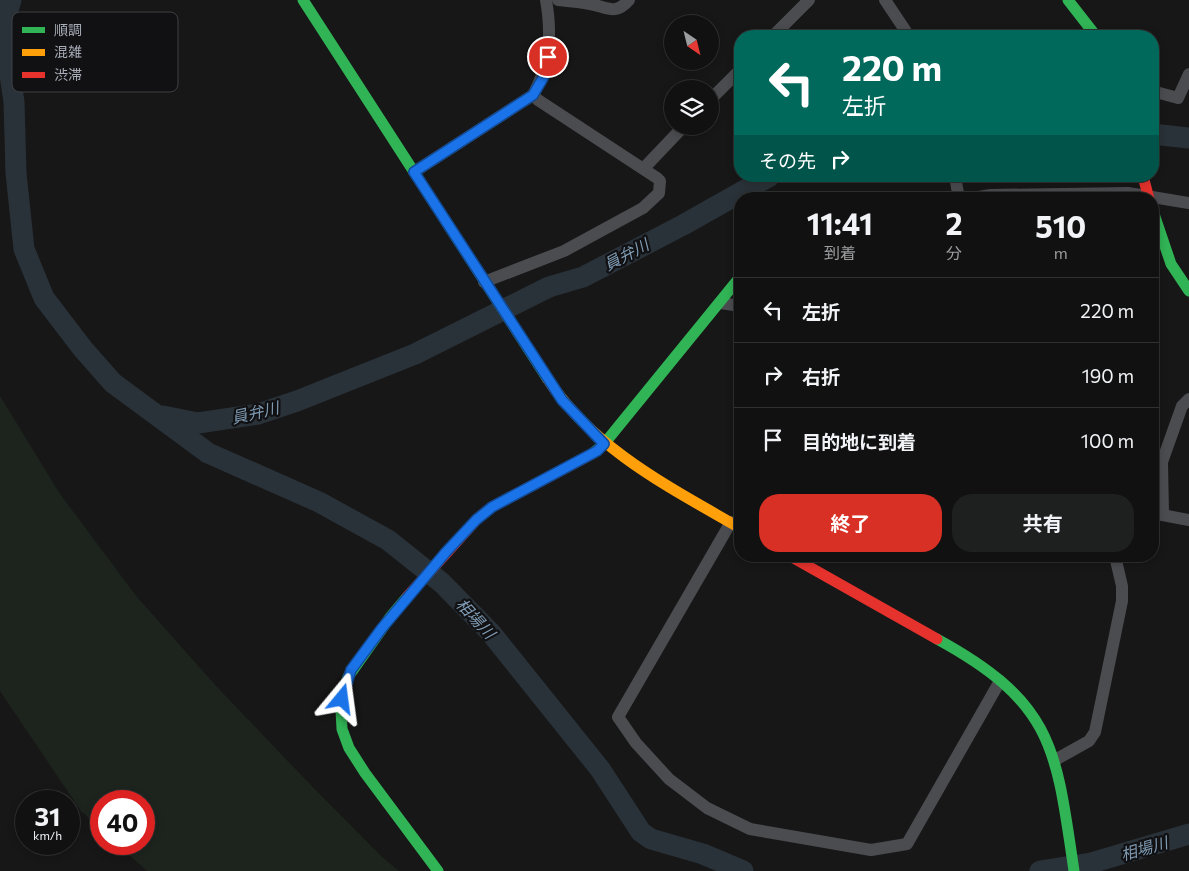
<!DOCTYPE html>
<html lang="ja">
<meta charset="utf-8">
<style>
body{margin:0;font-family:Commissioner,"Noto Sans JP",sans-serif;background:#1e1f1f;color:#f1f3f6;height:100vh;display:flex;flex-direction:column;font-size:19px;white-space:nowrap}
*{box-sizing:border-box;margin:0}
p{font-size:16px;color:#9c9d9f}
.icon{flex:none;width:28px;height:28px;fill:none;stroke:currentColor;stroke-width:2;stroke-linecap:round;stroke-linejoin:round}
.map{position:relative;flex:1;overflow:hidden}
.details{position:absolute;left:734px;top:192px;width:425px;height:370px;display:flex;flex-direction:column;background:#111;border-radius:20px;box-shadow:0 2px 8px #0003,0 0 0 1px #303131}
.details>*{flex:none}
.banner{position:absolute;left:734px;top:30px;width:425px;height:152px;border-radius:20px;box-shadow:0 2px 8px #0003,0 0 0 1px #303131;background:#00695c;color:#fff;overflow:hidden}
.needle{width:32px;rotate:145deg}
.fabs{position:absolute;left:664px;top:15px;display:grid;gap:10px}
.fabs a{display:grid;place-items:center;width:55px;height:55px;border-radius:50%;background:#111;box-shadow:0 2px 8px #0003,0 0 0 1px #303131;font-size:25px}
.speed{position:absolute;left:15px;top:790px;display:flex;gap:10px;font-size:25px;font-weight:700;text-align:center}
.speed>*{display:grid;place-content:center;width:65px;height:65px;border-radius:50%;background:#111;box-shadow:0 2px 8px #0003,0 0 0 1px #303131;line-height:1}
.speed small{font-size:12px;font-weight:400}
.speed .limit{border:8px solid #d22;background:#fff;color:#111}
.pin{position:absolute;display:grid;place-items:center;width:42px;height:42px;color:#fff;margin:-21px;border:2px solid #fff;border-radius:50%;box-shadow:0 1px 5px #0007}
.me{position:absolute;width:55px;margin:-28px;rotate:16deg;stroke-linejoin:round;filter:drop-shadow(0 0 4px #0008)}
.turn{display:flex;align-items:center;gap:18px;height:105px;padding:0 25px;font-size:22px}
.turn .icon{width:65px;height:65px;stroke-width:2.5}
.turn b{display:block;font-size:35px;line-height:42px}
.then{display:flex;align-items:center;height:48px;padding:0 25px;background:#0003;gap:10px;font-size:19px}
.eta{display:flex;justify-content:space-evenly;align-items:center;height:85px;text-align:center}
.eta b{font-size:30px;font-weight:700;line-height:35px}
.action{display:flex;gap:10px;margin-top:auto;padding:10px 25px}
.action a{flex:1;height:58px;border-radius:20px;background:#d93025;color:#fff;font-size:20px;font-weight:700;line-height:58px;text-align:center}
.action a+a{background:#1e1f1f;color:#f1f3f6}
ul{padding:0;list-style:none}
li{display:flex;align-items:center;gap:15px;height:65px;padding:0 25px;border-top:1px solid #303131}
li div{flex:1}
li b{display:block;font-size:19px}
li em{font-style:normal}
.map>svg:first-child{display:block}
.green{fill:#1d241e}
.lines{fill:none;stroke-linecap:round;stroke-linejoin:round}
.river{stroke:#2a3239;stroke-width:21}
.street{stroke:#4b4c50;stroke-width:12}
.fast{stroke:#30b455;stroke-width:11}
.slow{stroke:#ff9f0a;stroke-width:11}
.jam{stroke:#e5322d;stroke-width:11}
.route-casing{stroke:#114b97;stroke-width:12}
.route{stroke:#1a73e8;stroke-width:9}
.labels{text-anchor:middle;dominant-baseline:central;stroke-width:4.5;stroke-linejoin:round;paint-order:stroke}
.water-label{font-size:16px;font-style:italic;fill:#7f9bb3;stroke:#111113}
.key{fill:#111113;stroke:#3e4045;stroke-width:1}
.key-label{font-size:14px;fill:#a8adb8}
</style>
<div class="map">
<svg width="1189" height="871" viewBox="0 0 1189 871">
<rect width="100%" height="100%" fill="#171717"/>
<polygon class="green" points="0,396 60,494 137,597 217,687 303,777 382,857 399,871 147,871 117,844 144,844 144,801 101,801 101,830 81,811 0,691"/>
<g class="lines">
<g class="river">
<polyline points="11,0 3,27 14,102 16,173 24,249 44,298 83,349 113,383 208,453 319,502 388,540 442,583 491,633 600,769 641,832 651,839 703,854 743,871"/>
<polyline points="1152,134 1189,138"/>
<polyline points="163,416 198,423 258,414 297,401 415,354 549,287 583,277 683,225 770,176"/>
<polyline points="1040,871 1091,863 1189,834"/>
</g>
<g class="street">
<path d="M558 0C568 1 579 2 590 4 607 7 615 16 629 0"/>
<polyline points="885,0 909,36"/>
<polyline points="773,36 809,0"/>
<polyline points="1152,91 1178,98 1189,74"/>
<polyline points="710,100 740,70"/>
<polyline points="644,168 684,126"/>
<path d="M414 172 533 95C550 64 552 34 546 0"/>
<polyline points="955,176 959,199"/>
<polyline points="966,199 991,195 1128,193 1189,203"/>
<polyline points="484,282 564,251 643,208 659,193 660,181 657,178 538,100 533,95"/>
<polyline points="721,303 740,306"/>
<polyline points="1152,513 1189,520"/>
<polyline points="1163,514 1162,462 1182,406 1189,399"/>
<polyline points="731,522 618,717 636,743 669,779 707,808 750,829 871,850 907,844 1000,681"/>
<polyline points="1055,760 1089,741 1095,732 1122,601 1122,586 1115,556"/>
</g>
<g class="fast">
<polyline points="303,0 547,378"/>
<polyline points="1068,0 1096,36"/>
<polyline points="1152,208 1171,264 1189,291"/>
<polyline points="592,454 604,444 740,277"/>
<polyline points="407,597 391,616 348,677 341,710 342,729 349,748 365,773 438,871"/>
<path d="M937 639C1054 703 1056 748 1074 871"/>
</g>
<path class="slow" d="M547 378C593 449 669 487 740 528"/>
<g class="jam">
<polyline points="1143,176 1149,199"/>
<polyline points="790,556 937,639"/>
<polyline points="407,597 477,519 492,507 592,454"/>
</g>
</g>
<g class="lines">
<defs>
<polyline id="route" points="342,699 351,670 382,628 446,552 476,520 492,507 597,451 604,444 562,400 414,172 533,95 543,78 548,57"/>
</defs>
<use href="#route" class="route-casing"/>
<use href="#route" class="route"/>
</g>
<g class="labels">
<g class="water-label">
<text transform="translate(626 254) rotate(-28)">員弁川</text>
<text transform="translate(255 412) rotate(-13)">員弁川</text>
<text transform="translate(476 618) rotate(47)">相場川</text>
<text transform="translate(1144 848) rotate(-16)">相場川</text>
</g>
</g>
<rect x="12" y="12" width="166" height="80" rx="8" class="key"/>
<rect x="22" y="27" width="23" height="6" fill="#30b455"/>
<rect x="22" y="49" width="23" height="7" fill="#ff9f0a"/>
<rect x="22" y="72" width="23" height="6" fill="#e5322d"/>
<g class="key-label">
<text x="54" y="35">順調</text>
<text x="54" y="57">混雑</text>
<text x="54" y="80">渋滞</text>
</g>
</svg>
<div class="fabs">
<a><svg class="needle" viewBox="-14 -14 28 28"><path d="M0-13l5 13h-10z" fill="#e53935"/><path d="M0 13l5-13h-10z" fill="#9c9d9f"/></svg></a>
<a><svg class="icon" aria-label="layers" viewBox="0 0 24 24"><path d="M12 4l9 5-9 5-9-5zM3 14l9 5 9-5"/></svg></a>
</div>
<div class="speed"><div>31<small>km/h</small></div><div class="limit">40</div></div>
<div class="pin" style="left:548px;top:57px;background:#d93025"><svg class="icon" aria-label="arrive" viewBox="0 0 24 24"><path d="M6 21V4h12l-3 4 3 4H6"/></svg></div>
<svg class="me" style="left:342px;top:699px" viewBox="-20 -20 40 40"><path d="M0-17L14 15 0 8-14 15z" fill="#1a73e8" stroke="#fff" stroke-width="4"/></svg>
<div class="banner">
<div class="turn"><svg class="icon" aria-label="left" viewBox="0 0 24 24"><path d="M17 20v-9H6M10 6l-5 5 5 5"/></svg><div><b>220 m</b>左折</div></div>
<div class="then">その先<svg class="icon" aria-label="right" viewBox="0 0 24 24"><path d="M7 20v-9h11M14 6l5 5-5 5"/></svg></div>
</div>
<section class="details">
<div class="eta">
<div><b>11:41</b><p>到着</p></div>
<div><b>2</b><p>分</p></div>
<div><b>510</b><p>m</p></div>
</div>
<ul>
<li><svg class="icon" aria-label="left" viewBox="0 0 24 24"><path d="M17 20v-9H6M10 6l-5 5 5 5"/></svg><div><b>左折</b></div><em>220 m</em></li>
<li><svg class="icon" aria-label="right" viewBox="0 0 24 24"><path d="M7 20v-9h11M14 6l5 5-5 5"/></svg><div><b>右折</b></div><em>190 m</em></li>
<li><svg class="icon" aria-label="arrive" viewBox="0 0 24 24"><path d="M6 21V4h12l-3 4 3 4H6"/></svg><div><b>目的地に到着</b></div><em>100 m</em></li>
</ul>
<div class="action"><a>終了</a><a>共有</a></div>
</section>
</div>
